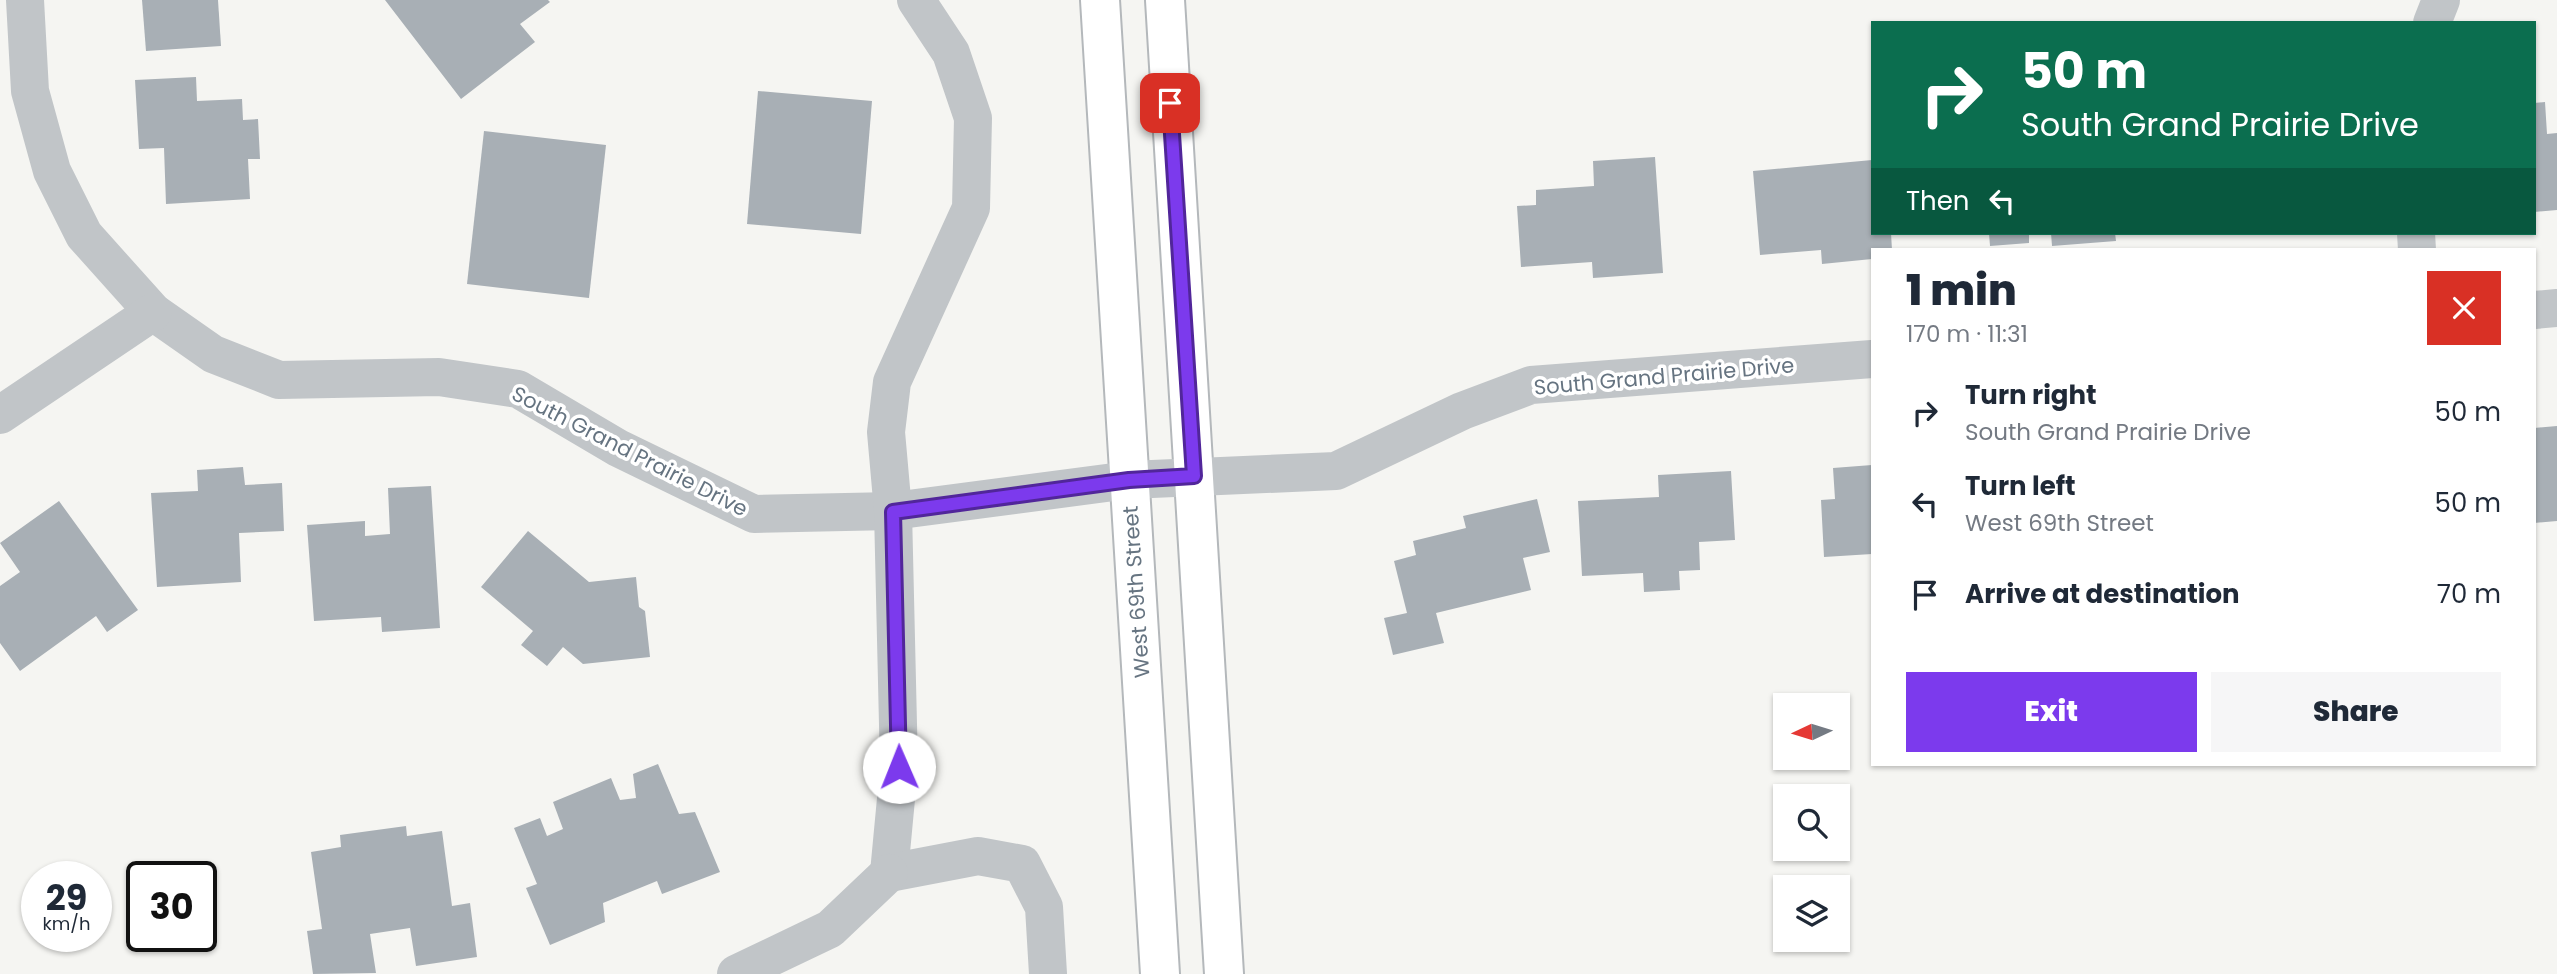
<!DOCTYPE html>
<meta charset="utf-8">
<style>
body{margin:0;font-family:Poppins,sans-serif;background:#f6f6f7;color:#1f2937;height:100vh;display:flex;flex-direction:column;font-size:26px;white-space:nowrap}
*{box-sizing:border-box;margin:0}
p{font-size:23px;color:#747a83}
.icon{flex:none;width:38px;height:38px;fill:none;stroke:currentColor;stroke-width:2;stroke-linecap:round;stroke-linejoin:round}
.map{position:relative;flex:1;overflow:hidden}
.drawer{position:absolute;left:1871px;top:248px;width:665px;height:518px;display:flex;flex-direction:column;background:#fff;border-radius:0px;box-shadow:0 2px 5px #0004}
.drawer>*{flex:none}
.guide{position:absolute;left:1871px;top:21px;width:665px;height:214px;border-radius:0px;box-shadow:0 2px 5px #0004;background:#0b6e4f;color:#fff;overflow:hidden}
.needle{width:46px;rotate:266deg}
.controls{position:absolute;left:1773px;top:693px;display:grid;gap:14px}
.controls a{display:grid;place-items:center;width:77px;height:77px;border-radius:0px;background:#fff;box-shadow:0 2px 5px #0004;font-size:35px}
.speed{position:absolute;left:21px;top:861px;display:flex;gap:14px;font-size:35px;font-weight:700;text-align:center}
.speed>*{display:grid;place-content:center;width:91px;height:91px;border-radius:50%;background:#fff;box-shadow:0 2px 5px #0004;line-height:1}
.speed small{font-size:18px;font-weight:400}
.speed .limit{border:4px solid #111;border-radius:10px;background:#fff;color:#111}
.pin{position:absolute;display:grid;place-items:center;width:60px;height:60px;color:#fff;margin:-30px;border-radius:14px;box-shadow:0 4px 10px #0006}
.me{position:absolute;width:77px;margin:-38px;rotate:359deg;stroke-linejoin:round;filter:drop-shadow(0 0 5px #0008)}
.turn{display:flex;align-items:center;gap:24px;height:147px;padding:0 35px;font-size:32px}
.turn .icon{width:91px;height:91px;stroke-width:2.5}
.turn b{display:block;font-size:49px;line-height:60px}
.then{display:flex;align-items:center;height:66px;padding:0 35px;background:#0003;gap:14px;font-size:26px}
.round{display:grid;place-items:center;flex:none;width:74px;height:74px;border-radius:0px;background:#f6f6f7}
.summary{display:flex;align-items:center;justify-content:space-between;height:119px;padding:0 35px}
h1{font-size:42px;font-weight:800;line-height:52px}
.action{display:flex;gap:14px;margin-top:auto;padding:14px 35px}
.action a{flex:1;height:80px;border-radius:0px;background:#7c3aed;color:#fff;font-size:28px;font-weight:800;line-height:80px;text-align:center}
.action a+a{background:#f6f6f7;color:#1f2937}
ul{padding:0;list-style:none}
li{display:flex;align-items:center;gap:21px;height:91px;padding:0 35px}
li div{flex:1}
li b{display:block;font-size:26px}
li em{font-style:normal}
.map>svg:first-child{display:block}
.building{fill:#a8afb5}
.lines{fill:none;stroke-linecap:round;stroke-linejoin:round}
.major-casing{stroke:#b4b8bb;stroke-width:42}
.minor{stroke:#c1c5c8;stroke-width:38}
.major{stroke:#fff;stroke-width:38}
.route-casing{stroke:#51269a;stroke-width:18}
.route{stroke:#7c3aed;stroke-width:12}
.labels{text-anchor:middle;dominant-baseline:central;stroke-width:7;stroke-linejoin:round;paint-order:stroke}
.street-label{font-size:21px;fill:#667481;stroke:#fff}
</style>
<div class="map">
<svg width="2557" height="974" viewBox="0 0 2557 974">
<rect width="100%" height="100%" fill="#f5f5f2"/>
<g class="building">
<polygon points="142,0 218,0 221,46 146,51"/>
<polygon points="385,0 548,0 550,2 520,24 535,42 461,99"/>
<polygon points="196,77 197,101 242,99 243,120 258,119 260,159 248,159 250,199 166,204 164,148 139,149 135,80"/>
<polygon points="758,91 872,101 861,234 747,224"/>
<polygon points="2545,102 2547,134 2557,133 2557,210 2534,212 2534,103"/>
<polygon points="484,131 606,145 589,298 467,284"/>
<polygon points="1655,157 1663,273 1593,278 1592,262 1521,267 1517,206 1536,205 1536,190 1594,186 1593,161"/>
<polygon points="1872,160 1872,233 1891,233 1892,250 1872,250 1872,259 1822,264 1821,250 1760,255 1753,171"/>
<polygon points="1989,233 2029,233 2029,243 1990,246"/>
<polygon points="2051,233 2115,233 2116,241 2052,246"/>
<polygon points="2557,426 2557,521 2534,523 2534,428"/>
<polygon points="1872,465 1872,554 1824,557 1821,500 1835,499 1833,468"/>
<polygon points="243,467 245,485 282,483 284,531 239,533 241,582 157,587 151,493 198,491 197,470"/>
<polygon points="1731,471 1735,540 1699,542 1700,570 1679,571 1680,590 1644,592 1643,573 1582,576 1578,501 1659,497 1658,475"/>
<polygon points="431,486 440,628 382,632 381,617 314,621 307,525 365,521 365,536 390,534 388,488"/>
<polygon points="1537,499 1550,552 1523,558 1531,590 1436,613 1444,643 1393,655 1384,618 1407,613 1394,561 1416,555 1413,541 1466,528 1463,516"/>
<polygon points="59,501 138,610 107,632 96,616 20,671 0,643 0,586 20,572 0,543"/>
<polygon points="528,531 589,582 636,577 639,607 645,611 650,657 583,664 563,647 547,666 521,645 533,631 481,587"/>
<polygon points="658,764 679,814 695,812 720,872 662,894 657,881 603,903 605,922 550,945 526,888 537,884 514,828 540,818 547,836 563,829 553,802 611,778 620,800 636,798 633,774"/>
<polygon points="406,826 407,836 442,831 452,906 470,903 477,957 416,966 410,928 370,934 376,973 313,974 307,931 322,929 311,852 341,847 340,835"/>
</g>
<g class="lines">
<defs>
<g id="major">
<polyline points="1100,0 1160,974"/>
<polyline points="1165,0 1224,974"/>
</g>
</defs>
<use href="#major" class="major-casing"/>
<g class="minor">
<polyline points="25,0 30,91 52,171 84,235 153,312 213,354 279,380 439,377 518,389 618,448 754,514 893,511 1129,480 1336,471 1462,411 1531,385 1872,359"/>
<polyline points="2432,23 2441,0"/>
<polyline points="2416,233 2417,250"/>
<polyline points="2534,310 2557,308"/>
<polyline points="0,415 153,312"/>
<polyline points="889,873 899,767 893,511 886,432 892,382 971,208 973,118 951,53 916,0"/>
<polyline points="889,873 978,856 1022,864 1044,907 1048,974"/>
<polyline points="736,974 830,929 889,873"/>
</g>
<use href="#major" class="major"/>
</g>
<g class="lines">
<defs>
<polyline id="route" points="899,767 893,512 1129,480 1194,476 1170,103"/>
</defs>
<use href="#route" class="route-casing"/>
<use href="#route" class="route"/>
</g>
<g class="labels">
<g class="street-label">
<text transform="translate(1664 376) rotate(-5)">South Grand Prairie Drive</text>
<text transform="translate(630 451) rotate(27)">South Grand Prairie Drive</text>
<text transform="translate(1136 592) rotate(-94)">West 69th Street</text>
</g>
</g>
</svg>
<div class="controls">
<a><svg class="needle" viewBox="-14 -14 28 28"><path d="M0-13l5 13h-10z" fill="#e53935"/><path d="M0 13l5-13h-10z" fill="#747a83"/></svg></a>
<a><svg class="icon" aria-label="search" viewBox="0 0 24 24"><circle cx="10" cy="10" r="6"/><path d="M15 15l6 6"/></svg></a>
<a><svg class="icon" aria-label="layers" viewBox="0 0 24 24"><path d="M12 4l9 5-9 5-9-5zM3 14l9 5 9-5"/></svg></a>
</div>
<div class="speed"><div>29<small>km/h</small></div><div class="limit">30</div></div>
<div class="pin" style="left:1170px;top:103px;background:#d93025"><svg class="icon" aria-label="arrive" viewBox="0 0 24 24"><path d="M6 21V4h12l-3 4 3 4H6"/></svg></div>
<svg class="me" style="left:899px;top:767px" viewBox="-20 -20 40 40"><circle r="19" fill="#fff"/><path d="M0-13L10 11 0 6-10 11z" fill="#7c3aed"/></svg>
<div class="guide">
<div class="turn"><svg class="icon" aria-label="right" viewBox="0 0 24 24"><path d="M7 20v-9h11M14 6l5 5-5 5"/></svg><div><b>50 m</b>South Grand Prairie Drive</div></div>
<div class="then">Then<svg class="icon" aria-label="left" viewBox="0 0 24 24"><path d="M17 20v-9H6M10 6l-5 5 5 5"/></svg></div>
</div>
<section class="drawer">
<div class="summary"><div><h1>1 min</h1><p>170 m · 11:31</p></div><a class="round" style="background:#d93025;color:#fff"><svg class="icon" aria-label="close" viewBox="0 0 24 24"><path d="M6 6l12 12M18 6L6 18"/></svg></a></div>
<ul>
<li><svg class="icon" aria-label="right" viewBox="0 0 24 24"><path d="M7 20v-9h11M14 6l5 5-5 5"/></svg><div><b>Turn right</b><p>South Grand Prairie Drive</p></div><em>50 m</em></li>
<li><svg class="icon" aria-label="left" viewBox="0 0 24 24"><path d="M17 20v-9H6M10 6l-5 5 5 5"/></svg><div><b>Turn left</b><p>West 69th Street</p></div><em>50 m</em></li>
<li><svg class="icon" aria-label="arrive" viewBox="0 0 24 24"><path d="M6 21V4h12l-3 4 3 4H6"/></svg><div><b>Arrive at destination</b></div><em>70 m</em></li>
</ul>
<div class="action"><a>Exit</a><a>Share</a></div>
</section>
</div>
